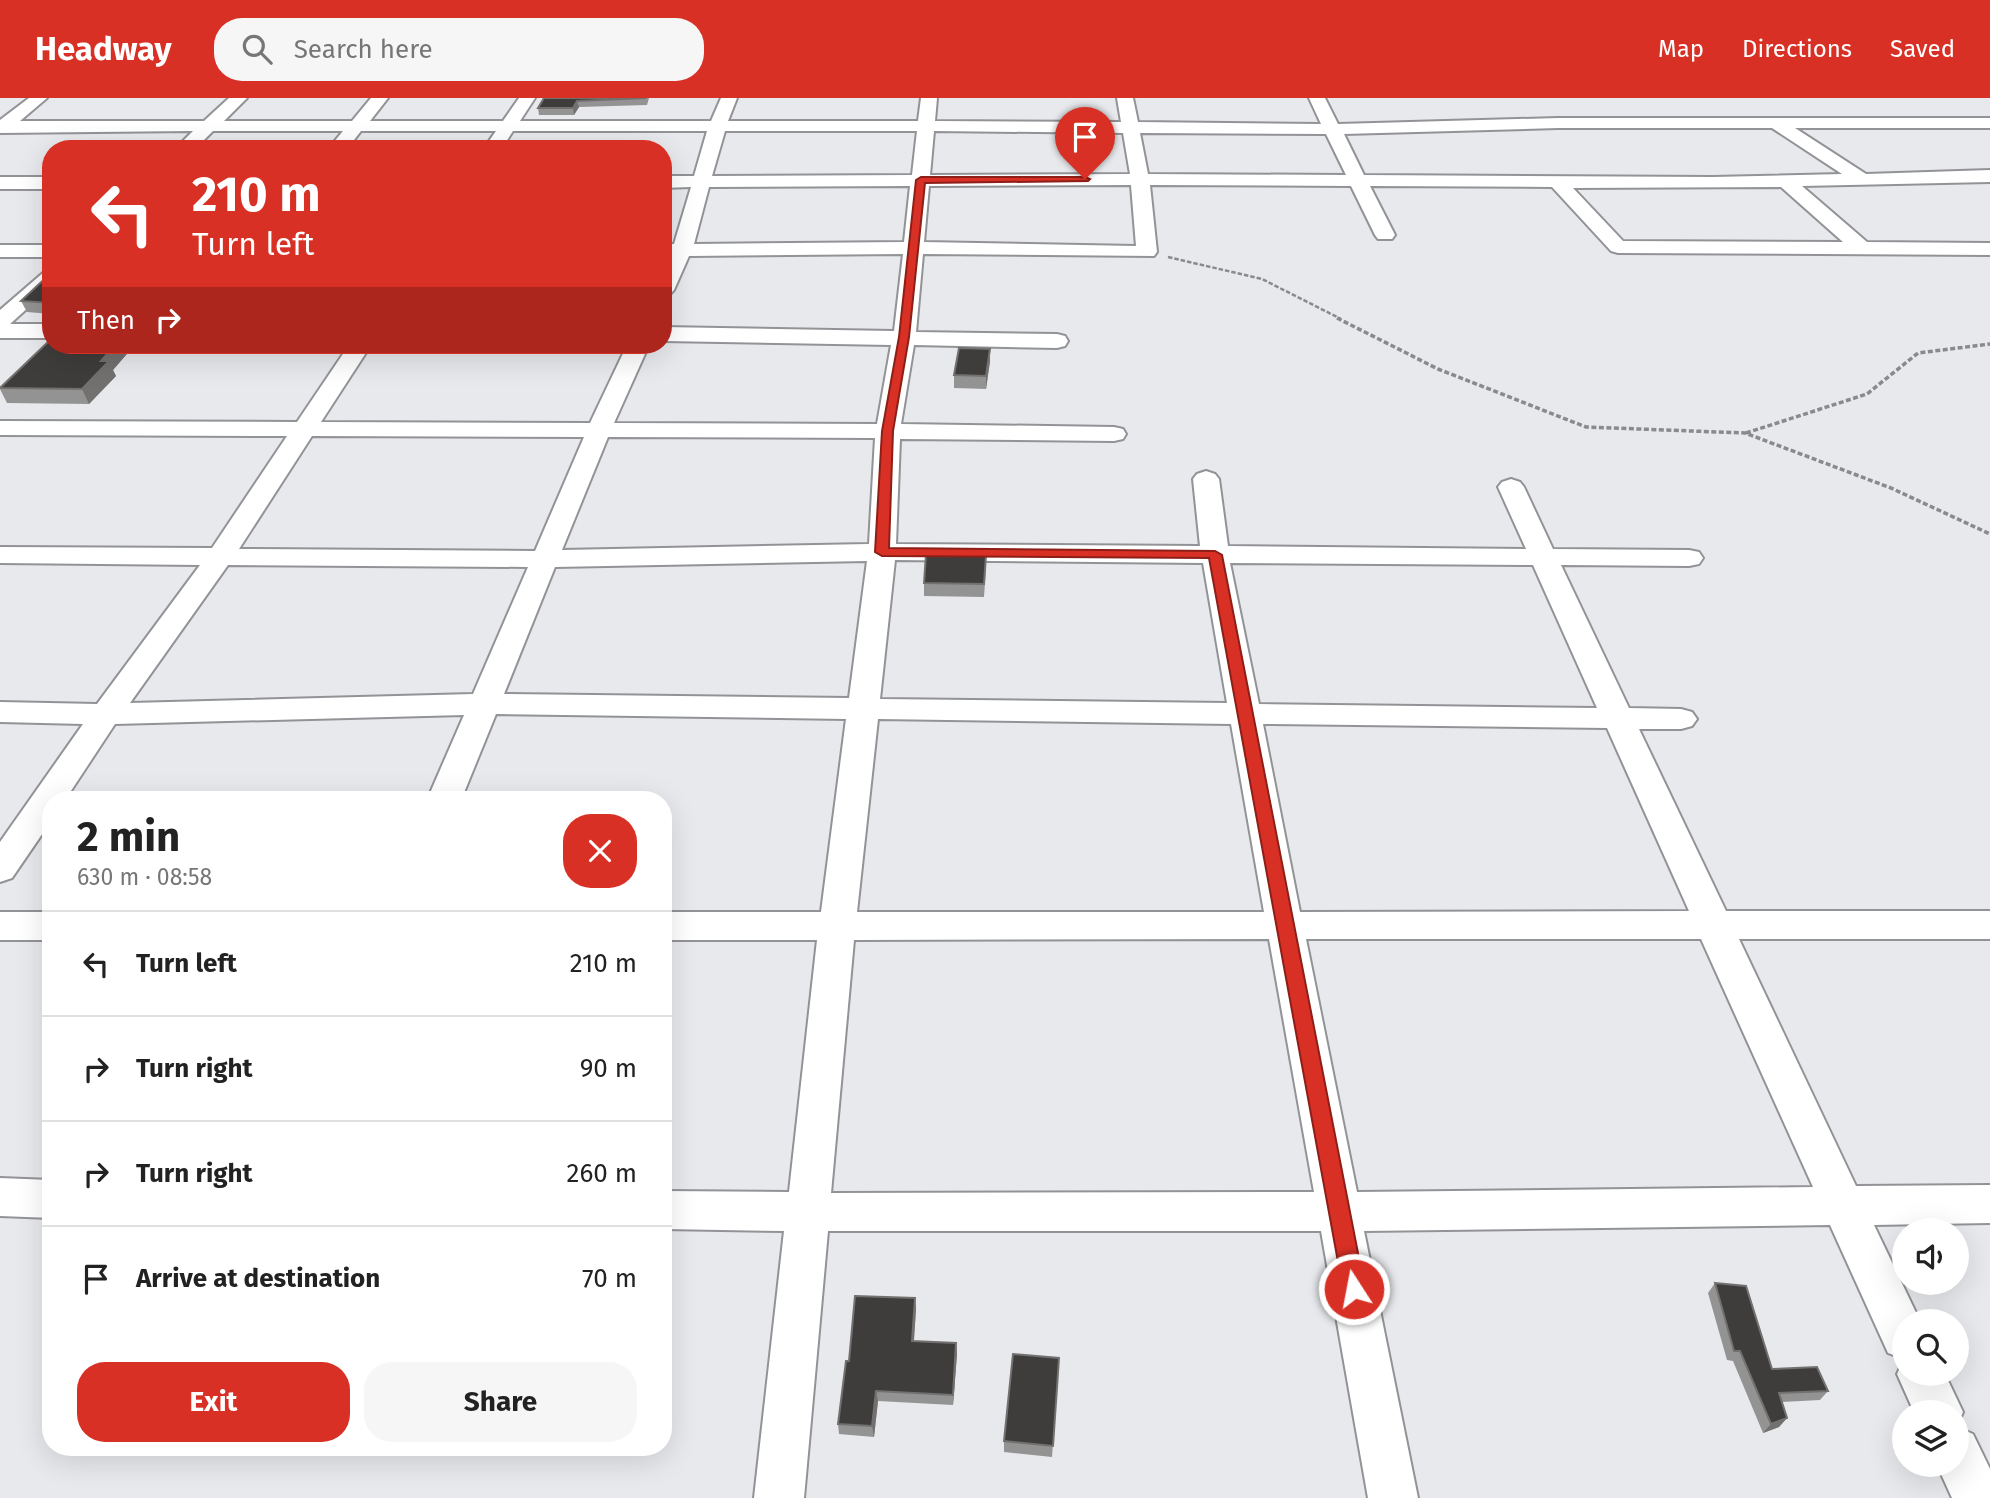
<!DOCTYPE html>
<meta charset="utf-8">
<style>
body{margin:0;font-family:"Fira Sans",sans-serif;background:#f6f6f6;color:#222;height:100vh;display:flex;flex-direction:column;font-size:26px;white-space:nowrap}
*{box-sizing:border-box;margin:0}
p{font-size:23px;color:#767676}
.icon{flex:none;width:38px;height:38px;fill:none;stroke:currentColor;stroke-width:2;stroke-linecap:round;stroke-linejoin:round}
.map{position:relative;flex:1;overflow:hidden}
.panel{position:absolute;left:42px;top:693px;width:630px;height:665px;display:flex;flex-direction:column;background:#fff;border-radius:28px;box-shadow:0 7px 28px #0002}
.panel>*{flex:none}
.top-card{position:absolute;left:42px;top:42px;width:630px;height:214px;border-radius:28px;box-shadow:0 7px 28px #0002;background:#d93025;color:#fff;overflow:hidden}
.tools{position:absolute;left:1892px;top:1120px;display:grid;gap:14px}
.tools a{display:grid;place-items:center;width:77px;height:77px;border-radius:50%;background:#fff;box-shadow:0 7px 28px #0002;font-size:35px}
.pin{position:absolute;display:grid;place-items:center;width:60px;height:60px;color:#fff;margin:-72px -30px;border-radius:50% 50% 50% 0;rotate:-45deg;box-shadow:0 0 7px #0007}
.pin .icon{rotate:45deg}
.me{position:absolute;width:77px;margin:-38px;rotate:349deg;stroke-linejoin:round;filter:drop-shadow(0 0 5px #0008)}
.turn{display:flex;align-items:center;gap:24px;height:147px;padding:0 35px;font-size:32px}
.turn .icon{width:91px;height:91px;stroke-width:2.5}
.turn b{display:block;font-size:49px;line-height:60px}
.then{display:flex;align-items:center;height:66px;padding:0 35px;background:#0003;gap:14px;font-size:26px}
.round{display:grid;place-items:center;flex:none;width:74px;height:74px;border-radius:28px;background:#f6f6f6}
.summary{display:flex;align-items:center;justify-content:space-between;height:119px;padding:0 35px}
h1{font-size:42px;font-weight:700;line-height:52px}
.cta{display:flex;gap:14px;margin-top:auto;padding:14px 35px}
.cta a{flex:1;height:80px;border-radius:28px;background:#d93025;color:#fff;font-size:28px;font-weight:700;line-height:80px;text-align:center}
.cta a+a{background:#f6f6f6;color:#222}
ul{padding:0;list-style:none}
li{display:flex;align-items:center;gap:21px;height:105px;padding:0 35px;border-top:2px solid #e0e0e0}
li div{flex:1}
li b{display:block;font-size:26px}
li em{font-style:normal}
header{display:flex;align-items:center;gap:42px;box-sizing:border-box;height:98px;padding:0 35px;background:#d93025;color:#fff}
header strong{font-size:33px}
nav{display:flex;gap:38px;margin-inline-start:auto;font-size:24px}
.search{width:490px;height:63px;background:#f6f6f6;display:flex;align-items:center;gap:18px;box-sizing:border-box;padding:0 24px;border-radius:28px;color:#767676;font-size:26px}
.map>svg:first-child{display:block}
.lines{fill:none;stroke-linecap:round;stroke-linejoin:round}
.minor-casing{stroke:#929396;stroke-width:4}
.path-far1{stroke:#898a8c;stroke-width:2.5;stroke-dasharray:4.5 2;stroke-linecap:butt}
.path{stroke:#898a8c;stroke-width:3.5;stroke-dasharray:5 2.5;stroke-linecap:butt}
.minor{fill:#fff;fill-rule:evenodd}
.wall{fill:#949394}
.shaded-wall{fill:#727170}
.building{fill:#3f3d3b;stroke:#727170;stroke-width:2}
.route{fill:#d93025;stroke:#8d1f18;stroke-width:2}
</style>
<header>
<strong>Headway</strong>
<div class="search"><svg class="icon" aria-label="search" viewBox="0 0 24 24"><circle cx="10" cy="10" r="6"/><path d="M15 15l6 6"/></svg>Search here</div>
<nav><a>Map</a><a>Directions</a><a>Saved</a></nav>
</header>
<div class="map">
<svg width="1990" height="1400" viewBox="0 0 1990 1400">
<rect width="100%" height="100%" fill="#e8e9ec"/>
<g class="lines">
<defs>
<g id="minor">
<path d="M29 0H47L20 23H204L229 0H247L224 23H352L371 0H388L370 23H503L519 0H535L520 23H711L721 0H737L728 23H918L921 0H937L935 23 1121 24 1117 0H1133L1138 24 1321 26 1309 0H1325L1338 26 1558 20H1990V30H1795L1866 76 1990 72V84L1802 88 1867 144 1990 145V157L1618 155 1611 153 1552 89 1370 88 1395 137 1392 141H1378L1375 137 1351 88 1150 87 1157 154 1154 158 923 156 916 234 1057 236 1065 238 1068 243 1065 248 1057 250 914 247 901 326 1114 329 1123 331 1126 336 1123 341 1114 343 900 341 896 446 1200 448 1193 381 1197 376 1206 373 1215 376 1219 381 1228 448 1526 451 1498 389 1502 384 1511 381 1520 384 1524 389 1553 451 1689 452 1699 454 1703 460 1699 466 1689 468 1561 467 1629 610 1681 611 1692 614 1697 621 1692 628 1681 631H1639L1726 813H1990V841H1739L1856 1088 1990 1087V1125L1874 1127 1920 1223H1904V1276H1945L1963 1314 1957 1329 1973 1336 1990 1371V1400H1952L1937 1367H1956V1314H1914L1897 1276 1904 1261 1888 1255 1830 1127 1364 1133 1418 1400H1368L1321 1133H828L804 1400H754L784 1133 663 1131V1093L789 1094 817 842H663V814H821L846 621 496 616 461 702H427L464 617 115 626 65 702H51V723L12 780 0 784V744L83 626 0 624V604L97 606 200 467 0 465V449L212 450 287 338 0 337V323L297 324 349 247H371L321 324 590 325 627 247H649L614 325 877 326 891 247 663 243V229L894 233 903 156 689 158 674 192 670 196 663 198V170L669 158H663V146H674L691 89 663 90V78H694L707 33H513L504 47 498 48 489 43 496 33H361L347 51H328L343 33H213L195 51H175L193 33 0 35V22ZM1558 30H1772L1842 76 1713 79 1364 77 1344 36ZM725 33H917L912 77 712 78ZM934 33 1123 35 1130 76 930 77ZM1140 35 1326 36 1346 77 1148 76ZM1131 87 1136 148 924 144 929 88ZM910 88 904 144 694 146 709 89ZM1781 89 1843 144 1623 143 1573 90ZM312 338 584 339 535 453 239 451ZM608 339 875 340 869 446 562 452ZM895 462 1203 465 1227 605 880 601ZM867 463 849 600 504 596 555 469ZM1230 465 1533 467 1597 610 1259 606ZM228 467 528 469 473 596 130 605ZM878 621 1231 626 1264 814H857ZM1263 626 1607 630 1689 813 1300 814ZM1269 841 1314 1094 831 1095 854 842ZM1306 841H1701L1813 1089 1357 1094Z"/>
<rect x="0" y="79" width="51" height="12"/>
<rect x="0" y="147" width="51" height="12"/>
<polygon points="51,172 51,189 10,226 51,226 51,240 0,240 0,212 44,174"/>
<rect x="0" y="814" width="51" height="28"/>
<polygon points="0,1080 51,1082 51,1120 0,1118"/>
</g>
</defs>
<use href="#minor" class="minor-casing"/>
<polyline class="path-far1" points="1168,159 1262,181 1341,221"/>
<g class="path">
<polyline points="1337,220 1438,271 1586,329 1745,335 1891,390 1990,436"/>
<polyline points="1746,335 1867,296 1918,255 1990,246"/>
</g>
<use href="#minor" class="minor"/>
</g>
<g class="wall">
<polygon points="544,0 649,0 647,7 579,9 574,17 539,17 538,10"/>
<polygon points="51,175 51,216 27,214 21,203"/>
<polygon points="132,250 113,272 116,278 89,306 7,305 0,291 0,289"/>
<polygon points="990,263 986,291 954,290 954,277"/>
<polygon points="986,470 984,499 924,498 924,485"/>
<polygon points="1715,1185 1772,1271 1828,1293 1820,1302 1782,1304 1787,1320 1779,1329 1763,1335 1733,1263 1727,1262 1708,1195"/>
<polygon points="915,1200 916,1211 914,1243 956,1245 957,1256 953,1307 878,1303 874,1339 839,1336 838,1326"/>
<polygon points="1059,1260 1052,1359 1004,1354 1004,1343"/>
</g>
<g class="shaded-wall">
<polygon points="577,3 579,9 574,17 573,10"/>
<polygon points="115,247 131,247 132,250 113,272 116,278 89,306 82,291 101,263"/>
<polygon points="990,251 990,263 986,291 986,278"/>
<polygon points="915,1200 916,1211 913,1254 912,1243"/>
<polygon points="956,1245 957,1256 953,1307 953,1297"/>
<polygon points="876,1293 878,1303 874,1339 872,1328"/>
<polygon points="1787,1320 1779,1329 1763,1335 1771,1326"/>
</g>
<g class="building">
<polygon points="544,0 646,0 577,3 573,10 538,10"/>
<polygon points="51,175 51,205 21,203"/>
<polygon points="51,241 51,247 115,247 101,263 109,263 82,291 0,290"/>
<polygon points="959,250 990,251 986,278 954,277"/>
<polygon points="926,456 986,457 984,486 924,485"/>
<polygon points="1715,1185 1746,1188 1772,1271 1817,1269 1828,1293 1779,1295 1787,1320 1771,1326 1740,1253 1734,1253"/>
<polygon points="855,1198 915,1200 912,1243 956,1245 953,1297 876,1293 872,1328 838,1326 846,1263 849,1263"/>
<polygon points="1013,1256 1059,1260 1053,1348 1004,1343"/>
</g>
<polygon class="route" points="1085,79 1090,81 1088,83 925,85 909,239 893,333 889,450 1215,453 1222,457 1365,1191 1362,1199 1354,1202 1346,1199 1343,1191 1209,460 882,458 875,454 882,333 899,239 916,82 921,79"/>
</svg>
<div class="tools">
<a><svg class="icon" aria-label="sound" viewBox="0 0 24 24"><path d="M4 9h4l5-4v14l-5-4H4zM17 9q2 3 0 6"/></svg></a>
<a><svg class="icon" aria-label="search" viewBox="0 0 24 24"><circle cx="10" cy="10" r="6"/><path d="M15 15l6 6"/></svg></a>
<a><svg class="icon" aria-label="layers" viewBox="0 0 24 24"><path d="M12 4l9 5-9 5-9-5zM3 14l9 5 9-5"/></svg></a>
</div>
<div class="pin" style="left:1085px;top:81px;background:#d93025"><svg class="icon" aria-label="arrive" viewBox="0 0 24 24"><path d="M6 21V4h12l-3 4 3 4H6"/></svg></div>
<svg class="me" style="left:1354px;top:1191px" viewBox="-20 -20 40 40"><circle r="17" fill="#d93025" stroke="#fff" stroke-width="3"/><path d="M0-11L8 9 0 5-8 9z" fill="#fff"/></svg>
<div class="top-card">
<div class="turn"><svg class="icon" aria-label="left" viewBox="0 0 24 24"><path d="M17 20v-9H6M10 6l-5 5 5 5"/></svg><div><b>210 m</b>Turn left</div></div>
<div class="then">Then<svg class="icon" aria-label="right" viewBox="0 0 24 24"><path d="M7 20v-9h11M14 6l5 5-5 5"/></svg></div>
</div>
<section class="panel">
<div class="summary"><div><h1>2 min</h1><p>630 m · 08:58</p></div><a class="round" style="background:#d93025;color:#fff"><svg class="icon" aria-label="close" viewBox="0 0 24 24"><path d="M6 6l12 12M18 6L6 18"/></svg></a></div>
<ul>
<li><svg class="icon" aria-label="left" viewBox="0 0 24 24"><path d="M17 20v-9H6M10 6l-5 5 5 5"/></svg><div><b>Turn left</b></div><em>210 m</em></li>
<li><svg class="icon" aria-label="right" viewBox="0 0 24 24"><path d="M7 20v-9h11M14 6l5 5-5 5"/></svg><div><b>Turn right</b></div><em>90 m</em></li>
<li><svg class="icon" aria-label="right" viewBox="0 0 24 24"><path d="M7 20v-9h11M14 6l5 5-5 5"/></svg><div><b>Turn right</b></div><em>260 m</em></li>
<li><svg class="icon" aria-label="arrive" viewBox="0 0 24 24"><path d="M6 21V4h12l-3 4 3 4H6"/></svg><div><b>Arrive at destination</b></div><em>70 m</em></li>
</ul>
<div class="cta"><a>Exit</a><a>Share</a></div>
</section>
</div>
